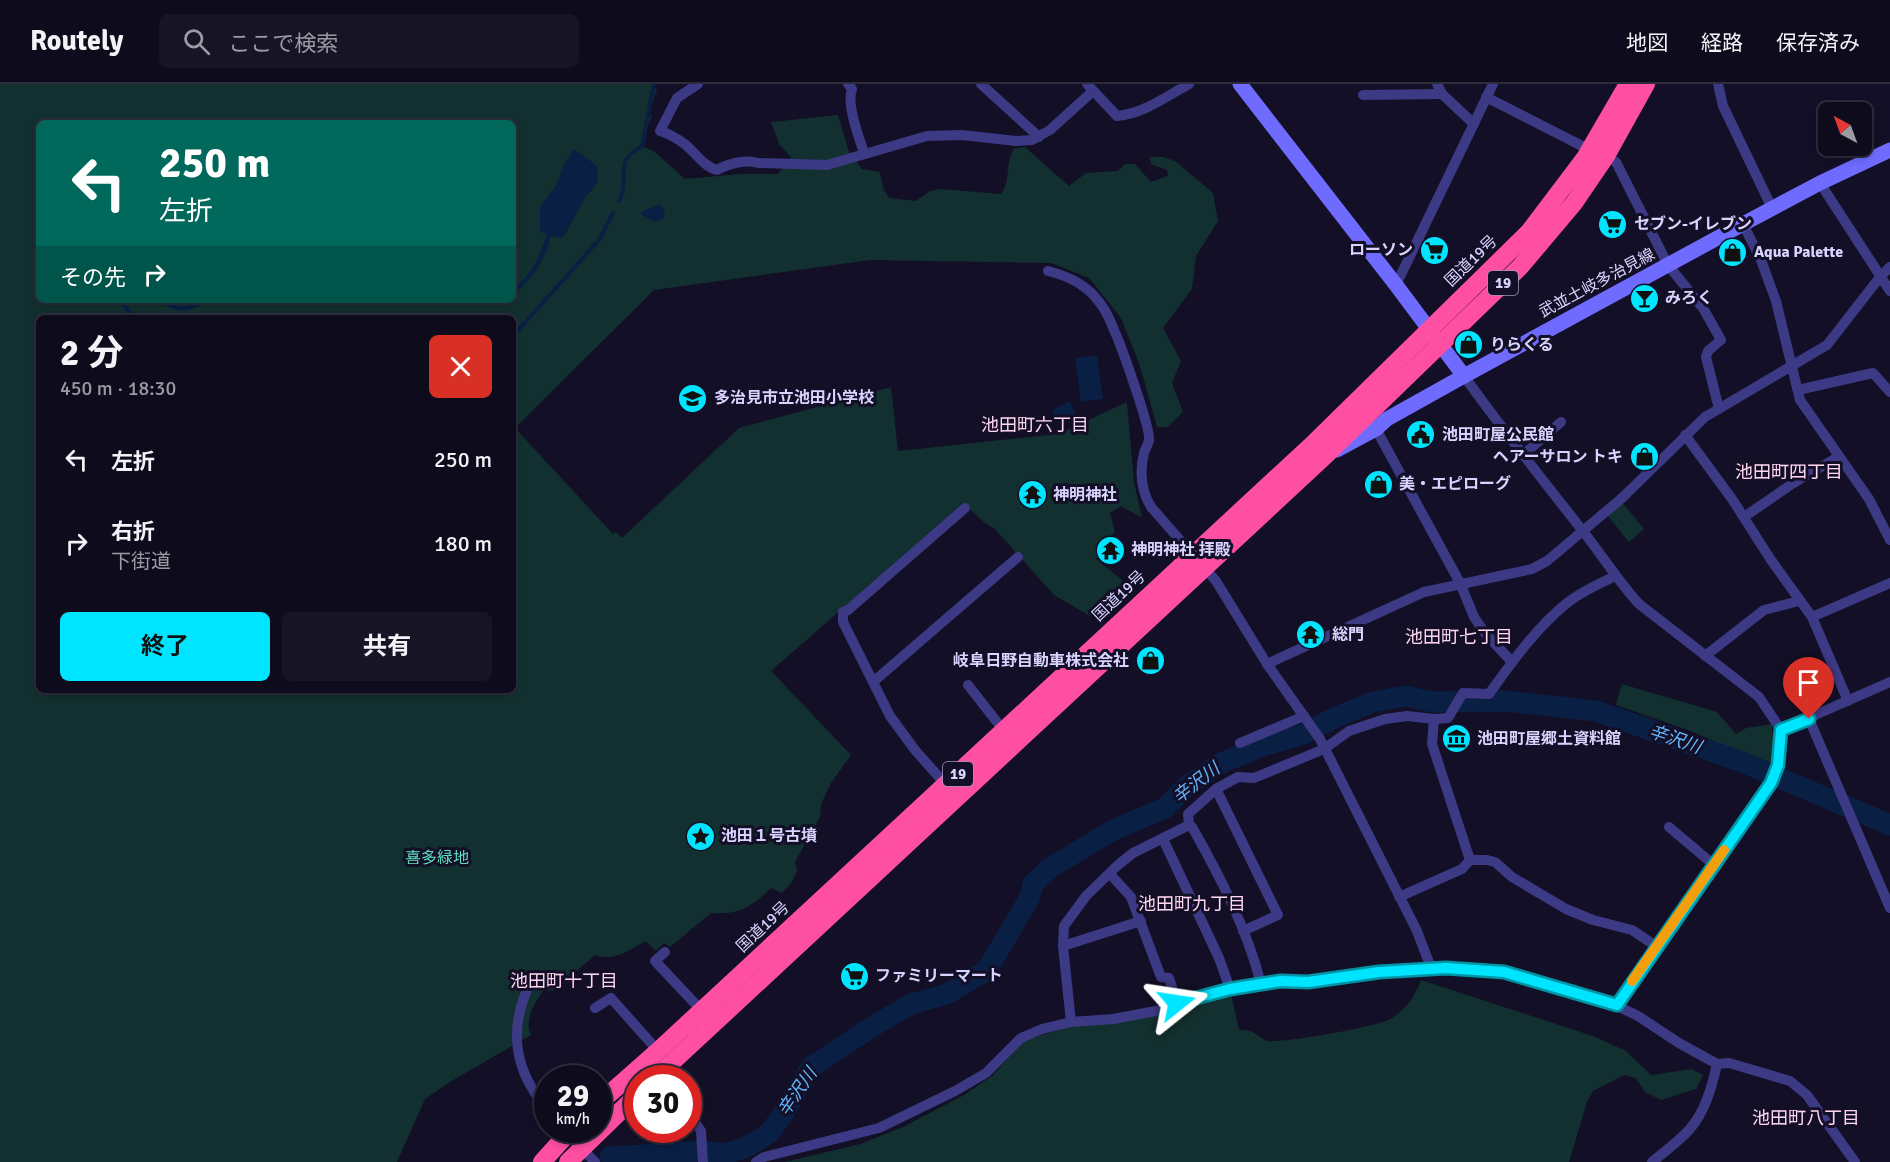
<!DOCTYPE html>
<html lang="ja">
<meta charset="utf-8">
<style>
body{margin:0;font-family:Signika,"Noto Sans JP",sans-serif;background:#171425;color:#f1f3f6;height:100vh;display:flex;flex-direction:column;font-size:22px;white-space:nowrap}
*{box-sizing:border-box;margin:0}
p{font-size:20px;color:#9b9ba3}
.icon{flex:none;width:33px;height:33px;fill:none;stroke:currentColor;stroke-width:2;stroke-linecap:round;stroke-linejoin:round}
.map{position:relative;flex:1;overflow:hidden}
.side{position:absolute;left:36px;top:231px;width:480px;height:378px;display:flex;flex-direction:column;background:#0e0b1c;border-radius:9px;box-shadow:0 3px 9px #0003,0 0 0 2px #2e2b3b}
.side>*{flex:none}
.banner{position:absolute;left:36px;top:36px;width:480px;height:183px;border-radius:9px;box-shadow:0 3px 9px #0003,0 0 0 2px #2e2b3b;background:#00695c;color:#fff;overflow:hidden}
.needle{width:39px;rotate:319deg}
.fabs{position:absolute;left:1818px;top:18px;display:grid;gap:12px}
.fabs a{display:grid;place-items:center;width:54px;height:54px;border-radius:9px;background:#0e0b1c;box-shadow:0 3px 9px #0003,0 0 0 2px #2e2b3b;font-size:30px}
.speed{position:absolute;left:534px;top:981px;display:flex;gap:12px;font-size:30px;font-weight:700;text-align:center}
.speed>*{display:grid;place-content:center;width:78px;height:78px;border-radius:50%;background:#0e0b1c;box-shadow:0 3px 9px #0003,0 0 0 2px #2e2b3b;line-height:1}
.speed small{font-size:15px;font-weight:400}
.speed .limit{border:9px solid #d22;background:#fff;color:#111}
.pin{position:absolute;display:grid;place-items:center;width:51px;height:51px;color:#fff;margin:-62px -26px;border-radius:50% 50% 50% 0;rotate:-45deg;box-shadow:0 0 6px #0007}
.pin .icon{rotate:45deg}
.me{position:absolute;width:66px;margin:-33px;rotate:75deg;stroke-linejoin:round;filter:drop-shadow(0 0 4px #0008)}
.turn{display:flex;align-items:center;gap:21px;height:126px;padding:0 24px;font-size:27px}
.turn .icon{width:78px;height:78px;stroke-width:2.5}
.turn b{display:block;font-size:42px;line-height:51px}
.then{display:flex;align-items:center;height:57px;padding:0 24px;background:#0003;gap:12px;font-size:22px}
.round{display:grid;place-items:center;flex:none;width:63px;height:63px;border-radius:9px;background:#171425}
.overview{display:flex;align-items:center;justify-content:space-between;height:102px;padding:0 24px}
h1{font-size:36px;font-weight:700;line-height:45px}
.action{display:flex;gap:12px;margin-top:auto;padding:12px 24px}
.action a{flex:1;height:69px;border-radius:9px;background:#00e5ff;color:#111;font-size:24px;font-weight:700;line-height:69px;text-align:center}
.action a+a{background:#171425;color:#f1f3f6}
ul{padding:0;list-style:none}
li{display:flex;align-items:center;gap:18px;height:84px;padding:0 24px}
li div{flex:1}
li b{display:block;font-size:22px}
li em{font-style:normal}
header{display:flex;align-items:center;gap:36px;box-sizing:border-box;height:84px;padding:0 30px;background:#0e0b1c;border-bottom:2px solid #2e2b3b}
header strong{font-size:28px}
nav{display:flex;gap:33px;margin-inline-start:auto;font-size:21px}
.search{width:420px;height:54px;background:#171425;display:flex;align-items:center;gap:15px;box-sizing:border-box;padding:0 21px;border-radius:9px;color:#9b9ba3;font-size:22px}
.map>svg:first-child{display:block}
.green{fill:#12302f;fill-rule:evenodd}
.water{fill:#0a1f44}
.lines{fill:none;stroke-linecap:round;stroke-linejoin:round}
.stream{stroke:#0a1f44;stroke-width:4}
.river{stroke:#0a1f44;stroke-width:21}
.street{stroke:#3d3a85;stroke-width:10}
.secondary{stroke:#6f6bff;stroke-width:15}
.highway{stroke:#ff4fa3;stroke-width:18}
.route-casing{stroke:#0095a6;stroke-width:15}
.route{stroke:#00e5ff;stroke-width:10}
.slow{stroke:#f59e0b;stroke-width:10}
.labels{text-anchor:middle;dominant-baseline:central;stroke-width:6;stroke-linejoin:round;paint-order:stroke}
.shield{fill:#130f26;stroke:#9e99be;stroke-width:1.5}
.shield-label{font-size:15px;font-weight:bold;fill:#d9d4ff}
.poi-label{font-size:16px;font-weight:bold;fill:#d9d4ff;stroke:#130f26;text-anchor:start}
.street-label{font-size:16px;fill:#d9d4ff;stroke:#130f26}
.park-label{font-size:16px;fill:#5fe0c0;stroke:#130f26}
.neighbourhood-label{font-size:18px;fill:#ffd6f0;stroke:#130f26}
.water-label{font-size:18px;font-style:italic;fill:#62b6ff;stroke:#130f26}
</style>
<header>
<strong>Routely</strong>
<div class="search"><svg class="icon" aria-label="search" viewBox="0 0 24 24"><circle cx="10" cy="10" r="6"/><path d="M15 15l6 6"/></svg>ここで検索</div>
<nav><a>地図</a><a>経路</a><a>保存済み</a></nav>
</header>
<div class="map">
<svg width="1890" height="1078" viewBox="0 0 1890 1078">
<rect width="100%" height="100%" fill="#130f26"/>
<g class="green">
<path d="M0 0H653L652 3 657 5 649 30 652 32 640 61 655 68 685 95 740 90H778L791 73 779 60 771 38 838 31 849 68 862 85 880 88 883 104 889 114 916 117 930 107 941 105 1001 110C1012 96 1004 77 1015 64L1025 63 1069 102 1086 89 1118 87 1125 80H1135L1151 98 1168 92 1167 86 1151 80 1150 73H1163L1175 77 1213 109 1218 137 1196 172 1192 205 1163 244 1181 277 1172 299 1183 328 1168 343H1157L1140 282 1121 234 1089 194 1051 179 870 176 654 206 515 344 613 450 616 448 622 454 739 344 891 303 898 367 1059 350 1127 318 1134 398 1142 434 1121 422 1110 429 1115 447 1096 475 1136 507 1102 539 1054 511 995 445 985 439 963 419 771 587 851 671 831 699 821 720 820 733 795 778 797 787 792 798 782 809 771 804C751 823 740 831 711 829L670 863 664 859 656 867 646 857C629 866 614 878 595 871L555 906 543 907C534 920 524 936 531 951L450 998 425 1015 397 1078H0ZM39 39H513V216H39ZM39 234H513V606H39Z"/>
<polygon points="1622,418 1644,445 1629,458 1607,431"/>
<polygon points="1622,600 1717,628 1736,650 1746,644 1772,640 1774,671 1772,682 1688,646 1616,621"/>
<path d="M1421 896 1593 952 1626 967 1651 991 1692 985 1703 991 1696 1005 1661 1016 1645 1008 1636 994 1624 991 1593 1007 1587 1018 1569 1078H785L860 1060 903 1043 964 1011 992 992 1024 957 1070 942 1231 910 1239 946C1243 946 1248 946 1252 948 1258 950 1263 956 1268 957 1283 959 1377 943 1390 935 1406 926 1415 912 1421 896Z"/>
</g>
<g class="water">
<path d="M574 65 597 82 598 98 585 114 564 152 560 154 551 152C545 177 533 194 513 211V206C532 188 539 175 547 150L540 147V123L557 100 564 80Z"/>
<polygon points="659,120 664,127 665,131 663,135 654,138 641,130 642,128"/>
<polygon points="1097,271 1103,315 1081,318 1075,274"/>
<polygon points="1069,317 1076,330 1058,339 1052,327"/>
</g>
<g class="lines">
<g class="stream">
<path d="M619 117C631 96 612 75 642 63L654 0"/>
<polyline points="119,216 135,234"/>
<path d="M161 216C175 228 191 226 205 216"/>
<polyline points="513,252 599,156 613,129"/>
</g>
<polyline class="river" points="610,1073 703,1067 726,1070 747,1063 769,1049 782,1032 811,983 875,941 911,920 947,910 987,886 1030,813 1033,800 1050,784 1113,746 1165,724 1187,702 1221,679 1263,662 1304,650 1334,634 1373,618 1405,612 1433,618 1506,617 1596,627 1742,678 1890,741"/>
<g class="street">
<path d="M698 0 677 14 660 47C670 50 678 55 686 61 696 70 705 83 717 86 727 80 746 75 758 79L827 81 927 52 962 51 1016 57 1032 56 1050 46 1093 7"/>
<path d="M848 0 852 5C846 20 859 53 864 69"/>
<polyline points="981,0 1039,53"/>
<path d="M1087 0 1117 32C1143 30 1167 12 1189 0"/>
<polyline points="1437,0 1442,10 1474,40"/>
<polyline points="1718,0 1723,22 1772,124"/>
<polyline points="1363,11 1442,10"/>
<polyline points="1486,13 1590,66"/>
<polyline points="1606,72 1616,78 1668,181 1703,224 1721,256 1708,267 1706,273 1719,325"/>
<polyline points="1820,99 1890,207"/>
<polyline points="1743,140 1761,176 1776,217 1800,316 1869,415 1890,456"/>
<path d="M1048 187C1065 191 1084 200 1096 214 1103 222 1110 235 1114 246 1121 261 1151 345 1149 356 1148 361 1145 365 1144 369 1139 389 1141 406 1151 423L1216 497 1267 580 1320 655 1417 847 1431 884"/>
<polyline points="1396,201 1493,0"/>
<path d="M1464 292C1502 345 1542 395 1582 446 1602 471 1618 497 1639 520L1759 613 1781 646 1778 681 1771 699 1617 921"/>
<polyline points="1798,306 1873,289 1890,308"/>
<polyline points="1376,345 1460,499 1474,533 1485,549 1512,578"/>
<polyline points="1685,351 1732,415 1771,476 1812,533 1848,617"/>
<polyline points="1523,371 1561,338"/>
<polyline points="1744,433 1792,400 1838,373"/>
<polyline points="1812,533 1890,499"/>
<polyline points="1705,572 1764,526 1799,517"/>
<polyline points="1267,580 1424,508 1532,485 1547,477 1622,414 1705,333 1827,261 1880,193 1890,183"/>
<polyline points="873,598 1018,473"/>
<polyline points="968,601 1004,647"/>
<path d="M1434 635 1448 634 1463 609 1489 610C1512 578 1536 544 1567 519 1582 507 1599 500 1615 492"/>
<polyline points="1809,635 1890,824"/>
<polyline points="1781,646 1890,598"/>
<polyline points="1240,659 1304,632"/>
<polyline points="946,701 915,666 890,632 843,538 843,528 848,526 965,424"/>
<polyline points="1216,705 1278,831 1243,847"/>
<path d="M1189 741 1192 743C1220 792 1247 845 1261 900"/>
<polyline points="1669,743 1714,781"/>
<polyline points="1163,755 1219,874 1230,905"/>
<polyline points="1110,790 1131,813 1161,893 1169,894 1177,919"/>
<polyline points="1399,813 1462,785 1470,776"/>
<polyline points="1141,837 1063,862 1064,842 1086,812 1118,781 1133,769 1189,741 1188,730 1216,705 1238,693 1254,694 1324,665 1349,647 1385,635 1407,632 1434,635 1432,660 1470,776 1487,776 1495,778 1512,793 1566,825 1593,836 1632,846 1656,862"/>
<polyline points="1063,862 1071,938"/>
<polyline points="665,868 655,877 702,927"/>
<path d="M532 895C508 942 512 985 548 1026"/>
<polyline points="595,924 611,914 658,967"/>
<polyline points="688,1028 701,1047 703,1078"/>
<polyline points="564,1046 595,1078"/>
<polyline points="756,1078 764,1073 879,1044 955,1007 986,989 1021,954 1042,945 1071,938 1113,935 1156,927 1230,905 1261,900 1281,897 1308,898 1379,888 1446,884 1505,888 1607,917 1638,932 1679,959 1717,980 1729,979 1790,997 1807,1011 1855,1078"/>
<path d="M1652 1078C1664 1068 1678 1058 1689 1046 1705 1028 1712 1003 1717 980"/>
</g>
<g class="secondary">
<polyline points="1240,0 1396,201 1464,292"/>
<polyline points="1337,366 1376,345 1387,335 1464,292 1743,140 1820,99 1890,66"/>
</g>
<g class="highway">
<polyline points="655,994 1326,371 1520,183 1574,119 1606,72 1646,0"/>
<polyline points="598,1020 658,967 1315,358 1529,148 1585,74 1628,0"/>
<polyline points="542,1078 571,1046"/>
<polyline points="568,1078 638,1010"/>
</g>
</g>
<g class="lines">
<defs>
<polyline id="route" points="1177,919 1230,905 1261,900 1281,897 1308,898 1379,888 1446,884 1504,888 1617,921 1771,699 1778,681 1781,646 1809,635"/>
</defs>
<use href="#route" class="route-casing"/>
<use href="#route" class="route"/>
<polyline class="slow" points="1632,897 1724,766"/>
</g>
<defs>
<symbol id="supermarket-disc" viewBox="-11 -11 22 22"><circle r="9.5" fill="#00e5ff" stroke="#130f26"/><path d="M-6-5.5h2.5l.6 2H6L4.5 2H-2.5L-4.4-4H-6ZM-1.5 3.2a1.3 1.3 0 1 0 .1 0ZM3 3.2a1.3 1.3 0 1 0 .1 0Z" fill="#111"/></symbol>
<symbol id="shop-disc" viewBox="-11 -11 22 22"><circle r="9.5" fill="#00e5ff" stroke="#130f26"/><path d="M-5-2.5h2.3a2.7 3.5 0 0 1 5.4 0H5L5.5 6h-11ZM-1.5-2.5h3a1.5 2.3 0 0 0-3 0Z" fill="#111"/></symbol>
<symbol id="bar-disc" viewBox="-11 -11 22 22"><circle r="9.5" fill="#00e5ff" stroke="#130f26"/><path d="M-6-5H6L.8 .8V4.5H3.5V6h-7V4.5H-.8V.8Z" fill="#111"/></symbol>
<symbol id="school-disc" viewBox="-11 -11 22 22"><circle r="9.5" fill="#00e5ff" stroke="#130f26"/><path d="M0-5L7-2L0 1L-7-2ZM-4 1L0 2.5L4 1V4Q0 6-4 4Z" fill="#111"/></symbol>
<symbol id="civic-disc" viewBox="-11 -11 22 22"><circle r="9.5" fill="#00e5ff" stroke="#130f26"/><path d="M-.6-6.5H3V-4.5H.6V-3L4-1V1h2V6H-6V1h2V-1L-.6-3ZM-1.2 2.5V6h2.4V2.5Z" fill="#111"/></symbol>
<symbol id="temple-disc" viewBox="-11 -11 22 22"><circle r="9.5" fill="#00e5ff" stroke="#130f26"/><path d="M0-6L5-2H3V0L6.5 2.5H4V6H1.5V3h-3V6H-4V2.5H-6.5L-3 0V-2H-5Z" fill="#111"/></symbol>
<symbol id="museum-disc" viewBox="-11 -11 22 22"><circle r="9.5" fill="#00e5ff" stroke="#130f26"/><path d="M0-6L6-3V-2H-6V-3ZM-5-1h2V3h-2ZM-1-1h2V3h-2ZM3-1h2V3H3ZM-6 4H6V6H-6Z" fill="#111"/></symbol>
<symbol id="sight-disc" viewBox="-11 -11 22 22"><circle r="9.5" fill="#00e5ff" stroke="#130f26"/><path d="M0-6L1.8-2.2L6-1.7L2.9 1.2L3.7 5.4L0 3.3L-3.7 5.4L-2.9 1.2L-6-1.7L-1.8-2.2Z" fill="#111"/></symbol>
</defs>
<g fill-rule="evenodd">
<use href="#supermarket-disc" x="1596" y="124" width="33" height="33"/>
<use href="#supermarket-disc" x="1418" y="150" width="33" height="33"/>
<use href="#shop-disc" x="1716" y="152" width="33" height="33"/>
<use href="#bar-disc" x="1628" y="198" width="33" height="33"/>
<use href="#shop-disc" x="1452" y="244" width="33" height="33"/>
<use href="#school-disc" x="676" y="298" width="33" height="33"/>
<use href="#civic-disc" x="1404" y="334" width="33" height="33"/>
<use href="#shop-disc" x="1628" y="356" width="33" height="33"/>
<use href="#shop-disc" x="1362" y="384" width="33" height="33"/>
<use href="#temple-disc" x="1016" y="394" width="33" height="33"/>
<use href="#temple-disc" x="1094" y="450" width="33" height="33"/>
<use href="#temple-disc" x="1294" y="534" width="33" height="33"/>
<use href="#shop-disc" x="1134" y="560" width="33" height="33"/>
<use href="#museum-disc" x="1440" y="638" width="33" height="33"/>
<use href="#sight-disc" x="684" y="736" width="33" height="33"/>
<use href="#supermarket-disc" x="838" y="876" width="33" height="33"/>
</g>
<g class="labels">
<g class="shield">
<rect x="1488" y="187" width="30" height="24" rx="4.5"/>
<rect x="943" y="678" width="30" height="24" rx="4.5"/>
</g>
<g class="shield-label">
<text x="1503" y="199">19</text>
<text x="958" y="690">19</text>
</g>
<g class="poi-label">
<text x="1634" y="140">セブン-イレブン</text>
<text x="1413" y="166" text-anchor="end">ローソン</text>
<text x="1754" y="168">Aqua Palette</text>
<text x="1665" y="214">みろく</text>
<text x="1490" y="261">りらくる</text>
<text x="714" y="314">多治見市立池田小学校</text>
<text x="1442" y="351">池田町屋公民館</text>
<text x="1623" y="373" text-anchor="end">ヘアーサロン トキ</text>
<text x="1399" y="400">美・エピローグ</text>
<text x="1053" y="411">神明神社</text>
<text x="1131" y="466">神明神社 拝殿</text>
<text x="1332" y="551">総門</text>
<text x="1129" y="577" text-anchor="end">岐阜日野自動車株式会社</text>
<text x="1477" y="655">池田町屋郷土資料館</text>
<text x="721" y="752">池田１号古墳</text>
<text x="875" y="892">ファミリーマート</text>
</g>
<g class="street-label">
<text transform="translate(1471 177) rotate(-44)">国道19号</text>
<text transform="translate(1597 199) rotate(-28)">武並土岐多治見線</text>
<text transform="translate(1119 512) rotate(-43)">国道19号</text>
<text transform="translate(763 843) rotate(-43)">国道19号</text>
</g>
<g class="park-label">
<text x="437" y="774">喜多緑地</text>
</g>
<g class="neighbourhood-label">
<text x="1035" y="341">池田町六丁目</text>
<text x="1789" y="388">池田町四丁目</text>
<text x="1459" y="553">池田町七丁目</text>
<text x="1192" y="820">池田町九丁目</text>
<text x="564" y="897">池田町十丁目</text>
<text x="1806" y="1034">池田町八丁目</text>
</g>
<g class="water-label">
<text transform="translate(1675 655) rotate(19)">辛沢川</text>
<text transform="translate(1196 699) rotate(-38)">辛沢川</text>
<text transform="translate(797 1008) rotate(-55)">辛沢川</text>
</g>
</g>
</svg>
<div class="fabs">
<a><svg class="needle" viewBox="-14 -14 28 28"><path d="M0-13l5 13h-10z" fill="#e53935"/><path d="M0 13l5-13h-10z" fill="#9b9ba3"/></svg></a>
</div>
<div class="speed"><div>29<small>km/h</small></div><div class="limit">30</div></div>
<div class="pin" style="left:1809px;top:635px;background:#d93025"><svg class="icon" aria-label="arrive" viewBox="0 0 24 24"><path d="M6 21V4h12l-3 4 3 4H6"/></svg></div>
<svg class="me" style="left:1177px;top:919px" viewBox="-20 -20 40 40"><path d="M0-17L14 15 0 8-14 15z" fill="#00e5ff" stroke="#fff" stroke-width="4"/></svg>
<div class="banner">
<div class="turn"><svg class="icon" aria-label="left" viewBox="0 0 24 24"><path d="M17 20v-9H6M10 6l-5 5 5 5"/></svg><div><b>250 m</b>左折</div></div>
<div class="then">その先<svg class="icon" aria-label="right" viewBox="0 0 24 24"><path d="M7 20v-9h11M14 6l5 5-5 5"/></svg></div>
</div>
<section class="side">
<div class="overview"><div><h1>2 分</h1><p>450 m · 18:30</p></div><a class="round" style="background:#d93025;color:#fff"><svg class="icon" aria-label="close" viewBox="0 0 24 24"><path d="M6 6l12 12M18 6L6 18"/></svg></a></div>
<ul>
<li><svg class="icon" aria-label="left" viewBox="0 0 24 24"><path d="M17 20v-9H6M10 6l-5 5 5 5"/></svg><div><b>左折</b></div><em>250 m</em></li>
<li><svg class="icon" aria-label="right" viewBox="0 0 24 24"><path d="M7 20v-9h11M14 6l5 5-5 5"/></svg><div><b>右折</b><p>下街道</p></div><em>180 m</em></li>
</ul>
<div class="action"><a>終了</a><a>共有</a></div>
</section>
</div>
